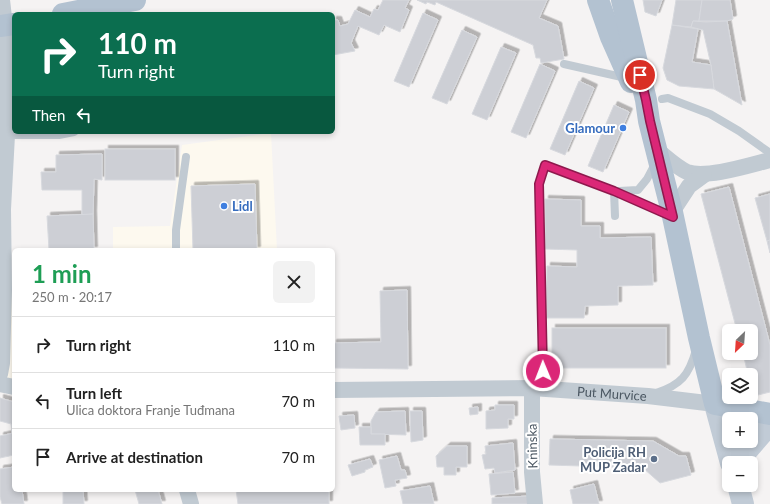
<!DOCTYPE html>
<meta charset="utf-8">
<style>
body{margin:0;font-family:Lato,sans-serif;background:#f2f2f2;color:#222;height:100vh;display:flex;flex-direction:column;font-size:15px;white-space:nowrap}
*{box-sizing:border-box;margin:0}
p{font-size:13px;color:#767676}
.icon{flex:none;width:22px;height:22px;fill:none;stroke:currentColor;stroke-width:2;stroke-linecap:round;stroke-linejoin:round}
.map{position:relative;flex:1;overflow:hidden}
.side{position:absolute;left:12px;top:248px;width:323px;height:244px;display:flex;flex-direction:column;background:#fff;border-radius:6px;box-shadow:0 2px 6px #0003}
.side>*{flex:none}
.guide{position:absolute;left:12px;top:12px;width:323px;height:122px;border-radius:6px;box-shadow:0 2px 6px #0003;background:#0b6e4f;color:#fff;overflow:hidden}
.needle{width:26px;rotate:205deg}
.controls{position:absolute;left:722px;top:324px;display:grid;gap:8px}
.controls a{display:grid;place-items:center;width:36px;height:36px;border-radius:6px;background:#fff;box-shadow:0 2px 6px #0003;font-size:20px}
.pin{position:absolute;display:grid;place-items:center;width:34px;height:34px;color:#fff;margin:-17px;border:2px solid #fff;border-radius:50%;box-shadow:0 1px 4px #0007}
.me{position:absolute;width:44px;margin:-22px;rotate:359deg;stroke-linejoin:round;filter:drop-shadow(0 0 3px #0008)}
.turn{display:flex;align-items:center;gap:14px;height:84px;padding:0 20px;font-size:18px}
.turn .icon{width:52px;height:52px;stroke-width:2.5}
.turn b{display:block;font-size:28px;line-height:34px}
.then{display:flex;align-items:center;height:38px;padding:0 20px;background:#0003;gap:8px;font-size:15px}
.round{display:grid;place-items:center;flex:none;width:42px;height:42px;border-radius:6px;background:#f2f2f2}
.head{display:flex;align-items:center;justify-content:space-between;height:68px;padding:0 20px}
h1{font-size:24px;font-weight:700;line-height:30px;color:#1e9e55}
ul{padding:0;list-style:none}
li{display:flex;align-items:center;gap:12px;height:56px;padding:0 20px;border-top:1px solid #e0e0e0}
li div{flex:1}
li b{display:block;font-size:15px}
li em{font-style:normal}
.map>svg:first-child{display:block}
.commercial{fill:#fdf9ef}
.building{fill:#cdcfd5;stroke:#d7d9de;filter:url(#shadow)}
.lines{fill:none;stroke-linecap:round;stroke-linejoin:round}
.lane{stroke:#c1cad2;stroke-width:8}
.street{stroke:#c1cad2;stroke-width:16}
.secondary{stroke:#c1cbd6;stroke-width:22}
.primary{stroke:#b3c2d1;stroke-width:22}
.route-casing{stroke:#8e194d;stroke-width:10}
.route{stroke:#db2777;stroke-width:7}
.shop-dot{fill:#3f7fe0;stroke:#fff;stroke-width:1.5}
.service-dot{fill:#5c6f8a;stroke:#fff;stroke-width:1.5}
.labels{text-anchor:middle;dominant-baseline:central;stroke-width:4;stroke-linejoin:round;paint-order:stroke}
.shop-label{font-size:13px;font-weight:bold;fill:#366cbe;stroke:#fff;text-anchor:end}
.street-label{font-size:13px;fill:#4a5661;stroke:#fff}
.service-label{font-size:13px;font-weight:bold;fill:#4e5e75;stroke:#fff;text-anchor:end}
</style>
<div class="map">
<svg width="770" height="504" viewBox="0 0 770 504">
<defs>
<filter id="shadow"><feDropShadow dx="3.5" dy="-3.5" stdDeviation="0" flood-color="#0004"/></filter>
</defs>
<rect width="100%" height="100%" fill="#f5f3f3"/>
<g class="commercial">
<polygon points="271,133 277,250 113,250 113,227 170,226 182,145"/>
<polygon points="4,290 14,293 14,387 0,374"/>
</g>
<g class="building">
<polygon points="383,0 409,0 405,8 409,10 400,32 384,25 379,35 358,26 351,43 355,51 333,55 333,20 338,20 340,26 348,24 355,10 370,17 374,9 378,10"/>
<polygon points="417,0 547,0 539,18 558,26 564,59 541,63 540,58 536,58 533,45 436,2 435,5 427,2 426,4"/>
<polygon points="643,0 662,0 656,16 645,12"/>
<polygon points="676,0 702,0 699,21 693,21 691,27 672,25"/>
<polygon points="702,0 730,0 733,19 727,21 699,21"/>
<polygon points="423,13 438,20 409,87 394,81"/>
<polygon points="693,21 706,22 727,21 742,105 714,89 711,65 703,30 691,27"/>
<polygon points="672,25 698,29 692,62 711,65 714,89 679,86 667,80 663,68"/>
<polygon points="462,30 477,37 447,104 432,98"/>
<polygon points="501,47 516,53 487,120 472,114"/>
<polygon points="540,64 555,71 526,138 511,132"/>
<polygon points="579,81 594,88 565,155 550,149"/>
<polygon points="614,105 629,112 603,172 588,166"/>
<rect x="105" y="149" width="70" height="31"/>
<polygon points="102,154 102,180 94,179 93,214 82,215 82,190 42,190 41,172 56,172 56,155"/>
<polygon points="255,184 257,250 193,250 191,186"/>
<polygon points="729,187 770,345 770,392 754,396 751,385 751,375 748,375 743,353 751,353 751,331 737,331 701,194"/>
<polygon points="770,194 770,240 767,241 755,198"/>
<polygon points="545,199 581,200 581,226 600,226 600,238 651,237 653,285 618,286 618,305 585,306 584,318 546,318 547,266 577,267 577,250 545,249"/>
<polygon points="93,214 94,250 49,250 47,216"/>
<polygon points="770,240 770,253 767,241"/>
<polygon points="407,290 408,369 333,368 333,343 381,342 380,291"/>
<rect x="552" y="328" width="114" height="40"/>
<polygon points="0,398 14,402 14,433 12,434 11,424 0,421"/>
<polygon points="495,405 514,405 514,419 508,419 508,428 486,429 486,411 495,410"/>
<polygon points="478,407 478,414 470,415 469,408"/>
<polygon points="405,411 406,435 371,434 371,421 376,412"/>
<polygon points="410,411 422,411 423,440 411,442"/>
<polygon points="354,415 355,428 341,430 339,416"/>
<polygon points="359,427 371,427 371,434 385,434 385,445 360,445"/>
<polygon points="14,433 14,455 0,458 0,436"/>
<polygon points="550,439 653,441 679,456 686,456 691,475 660,483 643,468 549,465"/>
<polygon points="513,443 515,470 495,473 494,468 485,469 482,455 486,454 485,446"/>
<polygon points="447,446 467,446 467,467 456,467 456,475 444,475 444,467 437,467 436,456"/>
<polygon points="397,456 401,470 405,470 407,478 395,480 396,486 385,488 379,460"/>
<polygon points="370,459 373,467 365,470 365,472 352,476 348,465"/>
<polygon points="14,467 14,490 22,490 24,504 2,504 0,497 0,469"/>
<polygon points="513,472 515,493 491,495 489,474"/>
<polygon points="594,484 599,504 573,504 570,490"/>
<polygon points="430,486 434,504 403,504 400,491"/>
<polygon points="63,490 83,490 84,504 63,504"/>
<polygon points="135,490 158,490 162,504 139,504"/>
<polygon points="236,490 329,490 329,504 238,504"/>
<polygon points="530,496 531,504 492,504 492,498"/>
</g>
<g class="lines">
<g class="lane">
<polyline points="564,64 626,78"/>
<polyline points="662,99 668,98 710,114 739,131 770,153"/>
<polyline points="7,135 59,135 74,132"/>
<polyline points="614,191 615,216"/>
<polyline points="619,191 638,190 647,179 656,162"/>
<polyline points="176,250 176,230 186,157"/>
<polyline points="544,389 539,184 545,165 614,191 670,216"/>
<path d="M656 393C681 385 689 375 696 350"/>
</g>
<g class="street">
<path d="M657 150C666 157 676 167 687 172 706 179 750 165 770 160"/>
<polyline points="672,212 689,186 704,175"/>
<polyline points="0,374 2,363 4,290 3,209 7,135 5,26 2,0"/>
<polyline points="0,384 14,387"/>
<polyline points="532,388 532,472 535,504"/>
<path id="s1" d="M333 390 532 388 648 396 715 404"/>
<polyline points="187,490 191,504"/>
</g>
<g class="secondary">
<polyline points="715,404 731,463"/>
<polyline points="739,463 744,454 770,424"/>
<polyline points="738,485 743,504"/>
</g>
<g class="primary">
<polyline points="598,0 611,37 631,82"/>
<polyline points="622,0 646,100 649,121 672,212 699,338 715,404 770,414"/>
<polyline points="63,14 135,0"/>
<polyline points="0,26 14,24"/>
</g>
</g>
<g class="lines">
<defs>
<polyline id="route" points="543,371 539,184 545,165 614,191 673,217 650,121 646,100 640,75"/>
</defs>
<use href="#route" class="route-casing"/>
<use href="#route" class="route"/>
</g>
<g class="shop-dot">
<circle cx="623" cy="128" r="4"/>
<circle cx="224" cy="206" r="4"/>
</g>
<circle class="service-dot" cx="654" cy="459" r="4"/>
<g class="labels">
<g class="shop-label">
<text x="615" y="128">Glamour</text>
<text x="232" y="206" text-anchor="start">Lidl</text>
</g>
<g class="street-label">
<text stroke="none"><textPath href="#s1" startOffset="279">Put Murvice</textPath></text>
<text transform="translate(532 446) rotate(-91)">Kninska</text>
</g>
<g class="service-label">
<text x="646" y="452">Policija RH<tspan x="646" dy="15">MUP Zadar</tspan></text>
</g>
</g>
</svg>
<div class="controls">
<a><svg class="needle" viewBox="-14 -14 28 28"><path d="M0-13l5 13h-10z" fill="#e53935"/><path d="M0 13l5-13h-10z" fill="#767676"/></svg></a>
<a><svg class="icon" aria-label="layers" viewBox="0 0 24 24"><path d="M12 4l9 5-9 5-9-5zM3 14l9 5 9-5"/></svg></a>
<a>+</a>
<a>−</a>
</div>
<div class="pin" style="left:640px;top:75px;background:#d93025"><svg class="icon" aria-label="arrive" viewBox="0 0 24 24"><path d="M6 21V4h12l-3 4 3 4H6"/></svg></div>
<svg class="me" style="left:543px;top:371px" viewBox="-20 -20 40 40"><circle r="17" fill="#db2777" stroke="#fff" stroke-width="3"/><path d="M0-11L8 9 0 5-8 9z" fill="#fff"/></svg>
<div class="guide">
<div class="turn"><svg class="icon" aria-label="right" viewBox="0 0 24 24"><path d="M7 20v-9h11M14 6l5 5-5 5"/></svg><div><b>110 m</b>Turn right</div></div>
<div class="then">Then<svg class="icon" aria-label="left" viewBox="0 0 24 24"><path d="M17 20v-9H6M10 6l-5 5 5 5"/></svg></div>
</div>
<section class="side">
<div class="head"><div><h1>1 min</h1><p>250 m · 20:17</p></div><a class="round"><svg class="icon" aria-label="close" viewBox="0 0 24 24"><path d="M6 6l12 12M18 6L6 18"/></svg></a></div>
<ul>
<li><svg class="icon" aria-label="right" viewBox="0 0 24 24"><path d="M7 20v-9h11M14 6l5 5-5 5"/></svg><div><b>Turn right</b></div><em>110 m</em></li>
<li><svg class="icon" aria-label="left" viewBox="0 0 24 24"><path d="M17 20v-9H6M10 6l-5 5 5 5"/></svg><div><b>Turn left</b><p>Ulica doktora Franje Tuđmana</p></div><em>70 m</em></li>
<li><svg class="icon" aria-label="arrive" viewBox="0 0 24 24"><path d="M6 21V4h12l-3 4 3 4H6"/></svg><div><b>Arrive at destination</b></div><em>70 m</em></li>
</ul>
</section>
</div>
